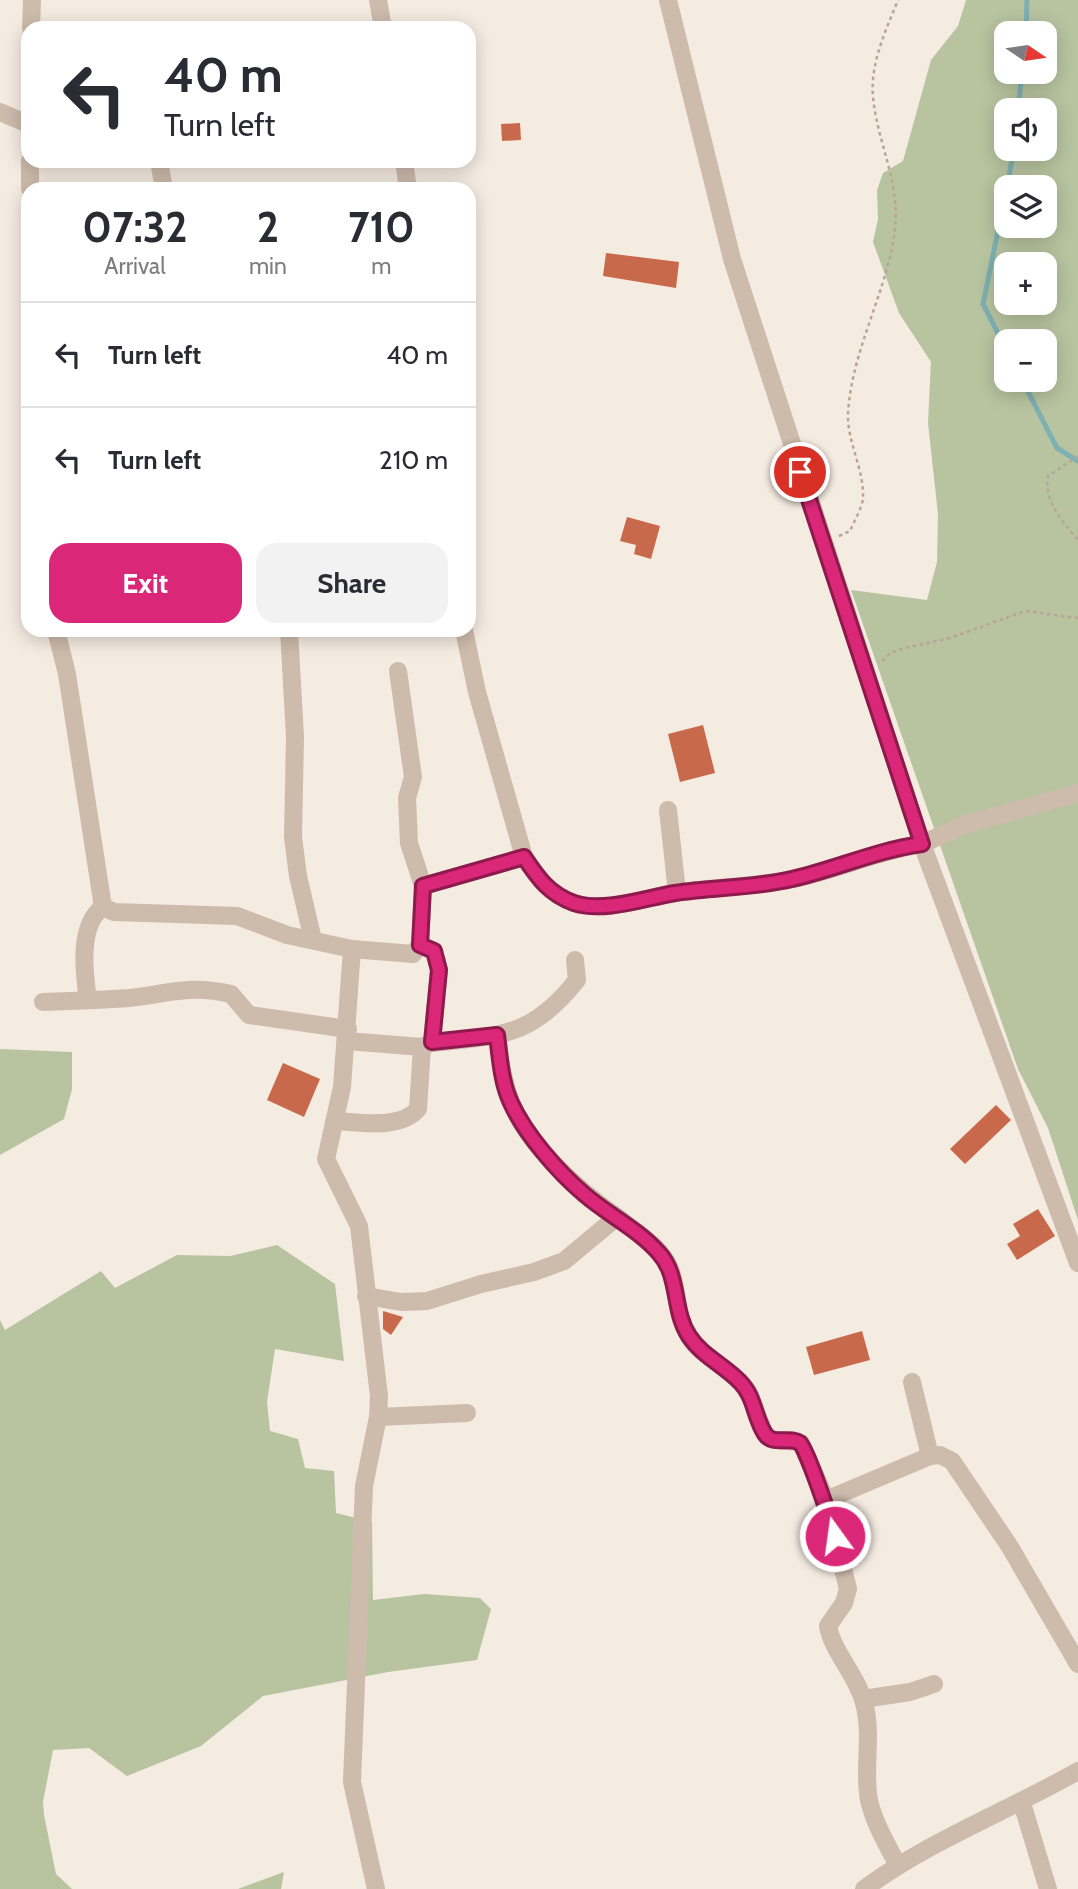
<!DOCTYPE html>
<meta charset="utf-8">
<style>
body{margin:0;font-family:Cabin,sans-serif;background:#f2f2f3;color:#2b2b33;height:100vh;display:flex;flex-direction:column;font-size:26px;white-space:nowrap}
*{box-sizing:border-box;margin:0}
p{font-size:23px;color:#7c7c81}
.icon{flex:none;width:38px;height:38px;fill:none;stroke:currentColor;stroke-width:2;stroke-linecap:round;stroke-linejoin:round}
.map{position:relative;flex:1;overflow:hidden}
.drawer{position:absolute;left:21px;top:182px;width:455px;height:455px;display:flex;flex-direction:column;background:#fff;border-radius:21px;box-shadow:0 4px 18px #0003}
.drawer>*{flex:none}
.top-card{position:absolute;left:21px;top:21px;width:455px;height:147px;border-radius:21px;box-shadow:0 4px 18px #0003;background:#fff;color:#2b2b33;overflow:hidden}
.needle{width:46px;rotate:103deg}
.buttons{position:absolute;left:994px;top:21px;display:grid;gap:14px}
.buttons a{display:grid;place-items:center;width:63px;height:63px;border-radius:14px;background:#fff;box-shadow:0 4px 18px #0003;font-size:35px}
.pin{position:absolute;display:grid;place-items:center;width:60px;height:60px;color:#fff;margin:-30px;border:4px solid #fff;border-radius:50%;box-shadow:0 2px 7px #0007}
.me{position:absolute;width:77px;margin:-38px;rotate:346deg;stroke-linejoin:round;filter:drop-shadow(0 0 5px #0008)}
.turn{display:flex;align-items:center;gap:24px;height:147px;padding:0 28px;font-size:32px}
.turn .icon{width:91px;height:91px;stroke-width:2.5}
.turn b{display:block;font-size:49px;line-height:60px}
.eta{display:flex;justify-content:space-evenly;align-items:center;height:119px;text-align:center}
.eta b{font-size:42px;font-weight:700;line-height:49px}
.button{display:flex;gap:14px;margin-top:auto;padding:14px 28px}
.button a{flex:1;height:80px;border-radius:21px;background:#db2777;color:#fff;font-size:28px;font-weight:700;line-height:80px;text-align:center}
.button a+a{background:#f2f2f3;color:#2b2b33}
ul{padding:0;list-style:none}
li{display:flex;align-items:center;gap:21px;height:105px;padding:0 28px;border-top:2px solid #e1e1e2}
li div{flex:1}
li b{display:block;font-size:26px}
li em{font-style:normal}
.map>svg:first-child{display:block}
.green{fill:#b8c4a0;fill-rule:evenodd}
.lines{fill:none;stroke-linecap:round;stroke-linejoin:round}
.stream{stroke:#7fb0b2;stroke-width:5}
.building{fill:#c8694b}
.path{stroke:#b9a596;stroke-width:2.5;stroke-dasharray:3.5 3.5;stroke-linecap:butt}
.minor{stroke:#cdbbac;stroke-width:18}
.route-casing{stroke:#8e194d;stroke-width:18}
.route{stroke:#db2777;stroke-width:12}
</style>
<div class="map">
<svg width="1078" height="1889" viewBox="0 0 1078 1889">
<rect width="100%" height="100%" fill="#f4ebe1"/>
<g class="green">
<path d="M966 0H1078V1220L1048 1128 1018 1069 851 590 927 600 937 562 938 514 928 423 931 362 899 313 873 242 878 219 877 190 883 173 903 161 931 60 958 26ZM1006 33H1045V72H1006ZM1006 110H1045V149H1006ZM1006 187H1045V226H1006ZM1006 264H1045V303H1006ZM1006 341H1045V380H1006Z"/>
<polygon points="0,1049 72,1052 72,1089 64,1119 0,1155"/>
<polygon points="277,1245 335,1284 344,1361 275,1349 267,1402 270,1431 298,1439 305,1468 334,1471 336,1513 372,1522 373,1600 424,1594 480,1598 491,1609 477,1660 388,1672 263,1696 201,1746 127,1776 89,1748 53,1750 43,1802 44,1815 56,1874 72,1889 0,1889 0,1320 5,1330 101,1271 115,1288 177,1255 230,1256"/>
<polygon points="284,1872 281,1889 238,1889"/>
</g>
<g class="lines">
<g class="stream">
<polyline points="1026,33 1027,0"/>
<polyline points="1018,110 1022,72"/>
<polyline points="1007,187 1014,149"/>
<polyline points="1006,192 983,304 1006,349"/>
<polyline points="1022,380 1057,448 1078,461"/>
</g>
</g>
<g class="building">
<polygon points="520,123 521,140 502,141 501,124"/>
<polygon points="606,253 679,262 676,288 603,276"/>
<polygon points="627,517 660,526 651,559 634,554 636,545 620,541"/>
<polygon points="703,725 715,773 680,782 668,734"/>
<polygon points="283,1063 320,1079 304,1117 267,1100"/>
<polygon points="996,1105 1011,1120 965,1164 950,1149"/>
<polygon points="1038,1209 1055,1236 1017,1260 1007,1244 1020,1236 1013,1224"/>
<polygon points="383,1311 403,1317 391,1335 383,1329"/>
<polygon points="862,1331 870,1360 814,1375 806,1347"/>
</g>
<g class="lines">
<g class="path">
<path d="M1078 456 1048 476C1044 502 1062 521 1078 540"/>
<path d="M839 536 850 531C854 521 863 507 863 497 864 469 847 442 848 413 852 348 888 291 895 228 900 182 877 141 873 97 870 63 886 30 898 0"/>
<polyline points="882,661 890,653 905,648 950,638 1025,611 1078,618"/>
</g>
<g class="minor">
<polyline points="378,0 383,28"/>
<polyline points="668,0 732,259 922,844 964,825 1078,793"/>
<polyline points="31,28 32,0"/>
<polyline points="0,112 28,124"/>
<polyline points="159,161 164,189"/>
<polyline points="404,161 408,189"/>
<polyline points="30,189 30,161"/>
<polyline points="56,630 67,674 103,907 114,912 237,916 287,935 352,949 342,1087 326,1159 359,1226 379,1396 378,1417 364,1486 352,1782 376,1889"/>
<polyline points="289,630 295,737 293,837 298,876 313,940"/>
<polyline points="398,671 413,777 407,798 409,843 423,886"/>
<polyline points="668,810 677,892"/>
<path d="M524 857C538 878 549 894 574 903 605 913 644 898 675 893 712 887 750 887 787 880 833 872 875 851 922 844L1078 1263"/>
<polyline points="420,945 434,951 439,970 432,1043 423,1046"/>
<polyline points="352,949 413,954 420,945 423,886 524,857 477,692 464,630"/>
<path d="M88 1000C84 972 78 925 103 907"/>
<path d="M43 1002C72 1001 101 1000 129 998 168 994 189 984 231 994L249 1015 348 1029"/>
<path d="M497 1036C500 1057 502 1078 510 1099 525 1143 579 1191 617 1217"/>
<path d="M432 1043C501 1035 531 1038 577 980L575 960"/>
<path d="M334 1121C360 1122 400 1130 418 1109L422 1047 347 1041"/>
<path d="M366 1296 401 1302 427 1301 481 1284 534 1272 564 1261 617 1217C634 1231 662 1247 670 1269 679 1291 675 1314 688 1335 703 1359 731 1367 747 1390 754 1400 761 1433 769 1438 778 1443 791 1439 801 1443L826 1500 848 1589 844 1603 828 1626C833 1653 857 1675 864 1703 873 1735 863 1770 869 1800 874 1823 887 1844 897 1864"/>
<polyline points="912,1382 930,1456"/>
<polyline points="378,1417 467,1413"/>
<polyline points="826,1500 930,1456 940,1455 952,1461 1010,1547 1078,1664"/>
<polyline points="863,1699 910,1692 934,1684"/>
<polyline points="1022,1803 1048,1889"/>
<path d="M864 1889C929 1841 1008 1811 1078 1771"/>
</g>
</g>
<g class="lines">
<defs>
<path id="route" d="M800 472 922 844C877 850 836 869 792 879 754 888 714 887 675 893 645 898 604 913 574 903 549 894 538 878 524 857L423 886 420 945 434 951 439 970 432 1042 497 1035C500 1058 501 1082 511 1103 526 1135 557 1171 584 1194 608 1215 638 1229 659 1253 680 1276 672 1310 689 1336 702 1356 724 1365 740 1382 755 1397 754 1417 765 1434 773 1446 790 1436 800 1443 806 1447 832 1524 835 1536"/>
</defs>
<use href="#route" class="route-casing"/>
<use href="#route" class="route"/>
</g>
</svg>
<div class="buttons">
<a><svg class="needle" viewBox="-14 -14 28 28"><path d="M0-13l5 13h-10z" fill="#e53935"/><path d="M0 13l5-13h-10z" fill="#7c7c81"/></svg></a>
<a><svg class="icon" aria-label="sound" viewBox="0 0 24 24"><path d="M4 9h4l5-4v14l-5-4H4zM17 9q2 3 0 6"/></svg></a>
<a><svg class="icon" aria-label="layers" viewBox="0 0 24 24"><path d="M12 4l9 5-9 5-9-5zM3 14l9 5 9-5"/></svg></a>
<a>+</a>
<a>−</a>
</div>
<div class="pin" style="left:800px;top:472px;background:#d93025"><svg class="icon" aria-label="arrive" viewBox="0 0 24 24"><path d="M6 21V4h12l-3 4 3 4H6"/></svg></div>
<svg class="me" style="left:835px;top:1536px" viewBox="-20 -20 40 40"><circle r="17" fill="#db2777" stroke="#fff" stroke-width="3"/><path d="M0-11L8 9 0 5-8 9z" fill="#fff"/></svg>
<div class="top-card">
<div class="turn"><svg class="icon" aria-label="left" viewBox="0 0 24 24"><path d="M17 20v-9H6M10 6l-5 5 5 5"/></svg><div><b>40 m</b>Turn left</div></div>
</div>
<section class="drawer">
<div class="eta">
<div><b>07:32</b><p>Arrival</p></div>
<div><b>2</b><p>min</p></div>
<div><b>710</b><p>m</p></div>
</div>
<ul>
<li><svg class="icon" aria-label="left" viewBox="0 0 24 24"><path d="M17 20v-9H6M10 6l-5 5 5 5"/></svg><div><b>Turn left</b></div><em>40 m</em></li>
<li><svg class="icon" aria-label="left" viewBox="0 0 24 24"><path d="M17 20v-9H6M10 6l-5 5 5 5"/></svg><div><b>Turn left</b></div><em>210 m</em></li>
</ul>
<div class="button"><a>Exit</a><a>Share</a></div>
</section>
</div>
